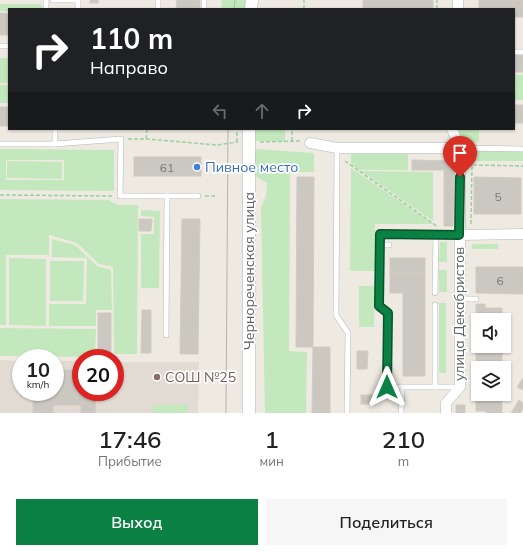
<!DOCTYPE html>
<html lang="ru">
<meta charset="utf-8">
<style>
body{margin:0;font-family:Mulish,sans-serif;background:#f6f6f6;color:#202124;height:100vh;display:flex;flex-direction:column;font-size:15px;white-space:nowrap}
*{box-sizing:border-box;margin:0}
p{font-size:13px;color:#757577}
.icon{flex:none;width:22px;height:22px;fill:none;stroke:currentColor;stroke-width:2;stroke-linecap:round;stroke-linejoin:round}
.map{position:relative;height:413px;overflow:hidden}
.side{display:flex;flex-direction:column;background:#fff;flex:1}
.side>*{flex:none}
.guide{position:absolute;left:8px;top:8px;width:507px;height:122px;border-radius:0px;box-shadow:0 1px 3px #0004;background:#202124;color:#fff;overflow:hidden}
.fabs{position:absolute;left:471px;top:313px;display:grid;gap:8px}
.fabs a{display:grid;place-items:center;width:40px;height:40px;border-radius:0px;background:#fff;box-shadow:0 1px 3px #0004;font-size:20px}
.speed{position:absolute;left:12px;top:349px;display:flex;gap:8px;font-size:20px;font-weight:700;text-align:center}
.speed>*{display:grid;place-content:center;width:52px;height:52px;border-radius:50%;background:#fff;box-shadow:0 1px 3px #0004;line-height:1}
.speed small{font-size:10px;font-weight:400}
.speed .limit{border:6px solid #d22;background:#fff;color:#111}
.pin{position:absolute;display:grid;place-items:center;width:34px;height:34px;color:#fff;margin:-41px -17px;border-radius:50% 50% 50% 0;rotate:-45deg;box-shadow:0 0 4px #0007}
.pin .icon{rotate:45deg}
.me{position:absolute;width:44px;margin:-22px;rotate:0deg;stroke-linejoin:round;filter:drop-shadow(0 0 3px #0008)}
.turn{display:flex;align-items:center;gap:14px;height:84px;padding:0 16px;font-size:18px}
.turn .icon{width:52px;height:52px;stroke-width:2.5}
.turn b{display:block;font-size:28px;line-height:34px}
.lanes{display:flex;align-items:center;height:38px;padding:0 16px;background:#0003;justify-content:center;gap:20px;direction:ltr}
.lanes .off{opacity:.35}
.eta{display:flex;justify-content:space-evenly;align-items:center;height:68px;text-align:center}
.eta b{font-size:24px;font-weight:600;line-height:28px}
.primary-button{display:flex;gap:8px;margin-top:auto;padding:8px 16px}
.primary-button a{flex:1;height:46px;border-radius:0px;background:#0b8043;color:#fff;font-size:16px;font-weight:600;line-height:46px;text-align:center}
.primary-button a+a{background:#f6f6f6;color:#202124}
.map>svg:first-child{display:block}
.education{fill:#e1dbd3}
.green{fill:#c4e8bd;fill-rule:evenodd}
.building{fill:#cbc7c1;stroke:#d3cac0}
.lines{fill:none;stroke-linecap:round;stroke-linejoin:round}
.service-casing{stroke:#b3b7bb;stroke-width:6}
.minor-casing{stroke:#b3b7bb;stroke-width:11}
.tertiary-casing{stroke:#b3b7bb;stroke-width:13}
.path{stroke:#9ad0a0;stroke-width:1.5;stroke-dasharray:4 2;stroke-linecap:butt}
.service{stroke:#fff;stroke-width:5}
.minor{stroke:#fff;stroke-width:10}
.tertiary{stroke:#fff;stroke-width:12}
.tram{stroke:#b2b3b4;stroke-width:1}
.route-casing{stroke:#07532c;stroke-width:10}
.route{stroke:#0b8043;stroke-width:7}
.shop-dot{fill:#3f7fe0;stroke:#fff;stroke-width:1.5}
.education-dot{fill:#8d6e63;stroke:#fff;stroke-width:1.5}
.labels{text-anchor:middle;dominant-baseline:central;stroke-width:3.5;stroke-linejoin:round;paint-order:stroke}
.number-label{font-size:12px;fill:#777a7b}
.shop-label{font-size:14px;fill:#366cbe;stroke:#fff;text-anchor:start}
.street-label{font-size:14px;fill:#5b6164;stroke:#fff}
.education-label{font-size:14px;fill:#785e54;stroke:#fff;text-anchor:start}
</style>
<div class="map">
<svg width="523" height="413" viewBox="0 0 523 413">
<rect width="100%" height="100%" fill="#eeeae2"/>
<polygon class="education" points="0,360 21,361 21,392 55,392 55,361 81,361 81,392 115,392 115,362 199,362 198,413 0,413"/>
<g class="green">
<polygon points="222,0 245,0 245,9 221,9"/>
<polygon points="0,4 39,4 42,5 42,9 9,9 9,11 0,11"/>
<rect x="0" y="58" width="9" height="25"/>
<rect x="514" y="75" width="9" height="25"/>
<rect x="0" y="85" width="9" height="18"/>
<rect x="255" y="129" width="30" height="12"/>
<polygon points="458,129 479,129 479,142 464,142"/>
<path d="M0 149 114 150V191L0 190ZM6 160H64V180H6Z"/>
<polygon points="255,149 314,153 314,172 290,172 289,351 307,352 306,413 265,413 261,208 266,196 267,183 255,176"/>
<polygon points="474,151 523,152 523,161 474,161"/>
<polygon points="351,154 408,154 408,170 359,170 351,164"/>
<polygon points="7,161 62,162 62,179 7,178"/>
<polygon points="351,168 433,224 375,224 375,271 350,271"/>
<polygon points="361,171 433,172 433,221"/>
<polygon points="0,199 109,200 118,205 138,205 137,354 114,354 113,267 99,264 77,243 49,235 49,255 6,255 6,325 0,325"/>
<polygon points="141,210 160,211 159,288 141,288 141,234 154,234 154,217 141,216"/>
<polygon points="52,239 75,245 97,266 111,270 112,310 96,310 96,326 49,326 49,304 86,304 87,258 52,257"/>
<polygon points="440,242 447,242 447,262 439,262"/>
<rect x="472" y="244" width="26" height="5"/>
<polygon points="9,258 46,259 46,326 9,325"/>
<polygon points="50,261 84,261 83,301 50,301"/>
<rect x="439" y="270" width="8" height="22"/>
<polygon points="359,286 375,286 374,327 359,327"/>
<rect x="439" y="303" width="7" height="70"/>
<polygon points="0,328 96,329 95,357 0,356"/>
<rect x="153" y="405" width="35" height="8"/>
</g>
<g class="building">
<rect x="90" y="0" width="8" height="3"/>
<polygon points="177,0 200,0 200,9 176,9"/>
<rect x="363" y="0" width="70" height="9"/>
<polygon points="479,0 523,0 523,17 514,17 514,9 479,9"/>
<polygon points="0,13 9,14 9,35 0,35"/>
<rect x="514" y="55" width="9" height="17"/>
<rect x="514" y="105" width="9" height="18"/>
<rect x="0" y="107" width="9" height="19"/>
<rect x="134" y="157" width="67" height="19"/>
<polygon points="412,160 454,161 453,226 444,226 444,170 412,170"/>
<polygon points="297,177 314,177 313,347 296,347"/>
<polygon points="474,177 521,178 521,214 474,214"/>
<polygon points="139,219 152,219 151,231 139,231"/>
<polygon points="182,219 200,219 198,354 180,354"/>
<rect x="390" y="258" width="35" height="15"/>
<polygon points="476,267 523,267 523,294 476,293"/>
<polygon points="390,273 425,273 425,376 403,376 403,293 390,293"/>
<polygon points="476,304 485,304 485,308 502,308 502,320 478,320 478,346 502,346 502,355 476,355"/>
<polygon points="142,310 151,310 151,353 141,353"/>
<rect x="98" y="313" width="13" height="42"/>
<polygon points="313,347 330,347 330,413 312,413"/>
<polygon points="357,351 368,351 367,369 357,369"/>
<polygon points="476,355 502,355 502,368 478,368 478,394 502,394 502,413 486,413 486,411 476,411"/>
<polygon points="55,370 81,370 81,392 96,392 95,413 81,413 81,405 53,405 53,413 33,413 33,392 55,392"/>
<polygon points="523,378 523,390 517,387"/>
<rect x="361" y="395" width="14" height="9"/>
<polygon points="519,400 523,403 523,408 520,413 511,413"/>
<rect x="456" y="405" width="9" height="8"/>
</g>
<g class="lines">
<defs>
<g id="service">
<polyline points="53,0 78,0"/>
<polyline points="46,9 46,0"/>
<polyline points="78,9 78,0"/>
<polyline points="158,9 158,0"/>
<polyline points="204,9 204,0"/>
<polyline points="0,46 9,46"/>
<polyline points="514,52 523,52"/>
<polyline points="0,144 55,144 121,139 120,196 198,196"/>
<polyline points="55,144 55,129"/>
<polyline points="337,148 336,315 348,333 347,413"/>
<polyline points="460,148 523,149"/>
<polyline points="380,245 389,245"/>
<polyline points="435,293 436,234"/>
<polyline points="460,299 476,299"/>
<polyline points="435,305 435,387"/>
<polyline points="166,335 167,196"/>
<polyline points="459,387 387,387 388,313 379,306 380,234 459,235"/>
<polyline points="401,413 402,387"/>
</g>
<g id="minor">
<polyline points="458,0 458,9"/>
<polyline points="310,143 337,148 460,148"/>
<polyline points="459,235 523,234"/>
<polyline points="446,413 446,403 460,387 460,148 452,129"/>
</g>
<g id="tertiary">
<polyline points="251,9 252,0"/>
<polyline points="249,129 249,413"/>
</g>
</defs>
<use href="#service" class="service-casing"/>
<use href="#minor" class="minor-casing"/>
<use href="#tertiary" class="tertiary-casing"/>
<g class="path">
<polyline points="303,9 304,7 304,0"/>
<polyline points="437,9 437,0"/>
<polyline points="128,139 146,139 217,145 238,142"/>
<polyline points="146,139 147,129"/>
<polyline points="292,141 292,129"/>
<polyline points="237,142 237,129"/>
<polyline points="260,142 300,141"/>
<polyline points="345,161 438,227"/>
<polyline points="0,195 114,196"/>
<polyline points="205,196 216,196"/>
<polyline points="471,224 472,165 523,166"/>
</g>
<use href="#service" class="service"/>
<use href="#minor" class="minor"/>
<use href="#tertiary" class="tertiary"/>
<g class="tram">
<polyline points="234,9 235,0"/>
<polyline points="226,413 228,129"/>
</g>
</g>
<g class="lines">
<defs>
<polyline id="route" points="387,387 388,313 379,306 380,234 459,235 460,177"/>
</defs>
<use href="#route" class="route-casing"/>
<use href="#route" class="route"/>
</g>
<circle class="shop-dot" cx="197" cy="167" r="4"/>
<circle class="education-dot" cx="157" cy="377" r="4"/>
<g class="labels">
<g class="number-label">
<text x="167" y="167">61</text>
<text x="498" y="196">5</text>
<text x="500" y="280">6</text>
</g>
<g class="shop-label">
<text x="205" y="167">Пивное место</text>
</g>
<g class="street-label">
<text transform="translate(249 271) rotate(-90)">Чернореченская улица</text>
<text transform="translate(459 314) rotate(-90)">улица Декабристов</text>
</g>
<g class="education-label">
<text x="165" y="377">СОШ №25</text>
</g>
</g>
</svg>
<div class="fabs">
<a><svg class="icon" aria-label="sound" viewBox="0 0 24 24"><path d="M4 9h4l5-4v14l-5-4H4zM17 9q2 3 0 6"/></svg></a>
<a><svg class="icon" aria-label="layers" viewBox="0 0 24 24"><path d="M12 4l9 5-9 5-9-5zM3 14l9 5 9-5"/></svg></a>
</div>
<div class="speed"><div>10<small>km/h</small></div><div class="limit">20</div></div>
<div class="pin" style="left:460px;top:177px;background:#d93025"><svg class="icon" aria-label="arrive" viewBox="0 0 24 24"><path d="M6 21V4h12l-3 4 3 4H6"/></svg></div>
<svg class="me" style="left:387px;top:387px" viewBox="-20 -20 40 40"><path d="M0-17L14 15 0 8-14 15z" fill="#0b8043" stroke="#fff" stroke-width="4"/></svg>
<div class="guide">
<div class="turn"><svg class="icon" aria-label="right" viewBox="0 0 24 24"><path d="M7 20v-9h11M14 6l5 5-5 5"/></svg><div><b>110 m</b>Направо</div></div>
<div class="lanes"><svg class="icon off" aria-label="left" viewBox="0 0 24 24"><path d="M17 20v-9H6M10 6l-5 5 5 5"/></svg><svg class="icon off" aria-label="ahead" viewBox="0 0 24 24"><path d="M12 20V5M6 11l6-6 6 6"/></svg><svg class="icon" aria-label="right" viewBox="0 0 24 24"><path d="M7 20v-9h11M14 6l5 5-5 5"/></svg></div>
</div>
</div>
<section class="side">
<div class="eta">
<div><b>17:46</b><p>Прибытие</p></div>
<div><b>1</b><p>мин</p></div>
<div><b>210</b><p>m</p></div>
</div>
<div class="primary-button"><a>Выход</a><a>Поделиться</a></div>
</section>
